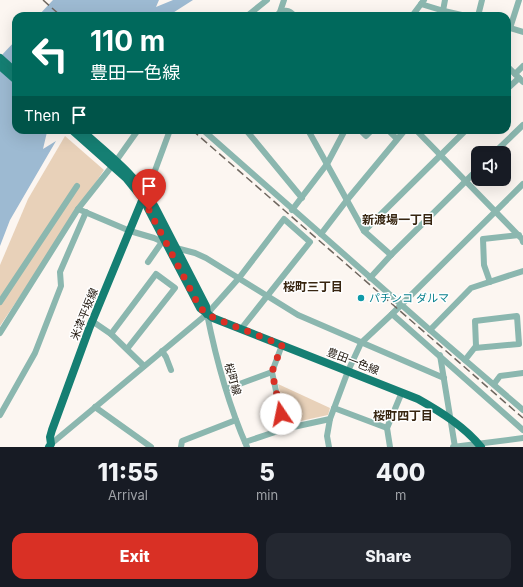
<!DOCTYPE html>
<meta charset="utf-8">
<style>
body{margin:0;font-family:Inter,"Noto Sans JP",sans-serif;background:#242831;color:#f1f3f6;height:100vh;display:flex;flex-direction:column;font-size:15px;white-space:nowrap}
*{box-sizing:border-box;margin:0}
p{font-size:13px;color:#9ea1a6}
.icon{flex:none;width:22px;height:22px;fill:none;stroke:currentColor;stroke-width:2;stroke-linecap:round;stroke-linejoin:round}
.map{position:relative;height:447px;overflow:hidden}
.side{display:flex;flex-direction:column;background:#171b24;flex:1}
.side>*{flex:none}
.guide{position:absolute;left:12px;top:12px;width:499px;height:122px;border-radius:12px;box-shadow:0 4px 16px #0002;background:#00695c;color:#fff;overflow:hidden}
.fabs{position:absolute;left:471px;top:146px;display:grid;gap:8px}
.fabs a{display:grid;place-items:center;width:40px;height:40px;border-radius:8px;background:#171b24;box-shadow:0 4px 16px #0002;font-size:20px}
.pin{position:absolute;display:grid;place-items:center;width:34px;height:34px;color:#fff;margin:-41px -17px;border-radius:50% 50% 50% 0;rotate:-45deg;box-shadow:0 0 4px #0007}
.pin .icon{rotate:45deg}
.me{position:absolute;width:44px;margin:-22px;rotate:349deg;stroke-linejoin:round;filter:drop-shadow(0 0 3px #0008)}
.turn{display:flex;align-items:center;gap:14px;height:84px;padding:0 12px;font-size:18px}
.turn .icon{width:52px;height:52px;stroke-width:2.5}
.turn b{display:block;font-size:28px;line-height:34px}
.then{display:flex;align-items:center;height:38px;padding:0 12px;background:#0003;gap:8px;font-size:15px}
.eta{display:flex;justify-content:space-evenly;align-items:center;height:68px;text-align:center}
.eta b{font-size:24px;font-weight:800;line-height:28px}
.button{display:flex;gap:8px;margin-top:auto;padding:8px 12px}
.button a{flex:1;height:46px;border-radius:12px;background:#d93025;color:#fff;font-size:16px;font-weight:800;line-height:46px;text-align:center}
.button a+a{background:#242831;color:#f1f3f6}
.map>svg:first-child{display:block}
.green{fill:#e8d1b9}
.water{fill:#9dbad2}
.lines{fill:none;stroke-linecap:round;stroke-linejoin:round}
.minor{stroke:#8bb7af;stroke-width:6}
.major{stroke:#157f73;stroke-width:8}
.rail{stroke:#706860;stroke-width:1.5;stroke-dasharray:8 4;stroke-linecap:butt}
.route{stroke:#d93025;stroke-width:7;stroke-dasharray:0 12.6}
.culture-dot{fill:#0f9aa8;stroke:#fff;stroke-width:1.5}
.labels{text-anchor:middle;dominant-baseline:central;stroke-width:3;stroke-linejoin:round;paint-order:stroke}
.culture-label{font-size:11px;fill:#0d838f;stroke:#fff;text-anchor:start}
.street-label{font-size:11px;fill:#21180f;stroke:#fff}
.neighbourhood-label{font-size:12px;font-weight:bold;fill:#372510;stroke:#fff}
</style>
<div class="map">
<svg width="523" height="447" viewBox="0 0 523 447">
<rect width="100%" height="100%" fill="#fcf6f1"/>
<g class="green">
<polygon points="65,136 104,170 0,326 0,265 28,199"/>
<polygon points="278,384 330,408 328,415 287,424"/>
</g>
<g class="water">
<polygon points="53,0 159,0 156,7 173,0 193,0 168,16 38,16"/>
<polygon points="16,40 16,130 49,130 47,132 43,149 56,141 10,220 0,246 0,57"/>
</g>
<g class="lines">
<g class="minor">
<polyline points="421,4 444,11 466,16"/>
<polyline points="280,12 284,0"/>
<polyline points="247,16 267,0"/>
<path d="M276 16C282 10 289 8 294 16"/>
<polyline points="412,16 424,0"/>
<polyline points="442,16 445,0"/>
<polyline points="478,16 482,0"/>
<polyline points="507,27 523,32"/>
<polyline points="510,28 519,0"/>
<polyline points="507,66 523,82"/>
<polyline points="515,74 523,66"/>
<polyline points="507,89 519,78"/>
<polyline points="203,130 430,330 523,410"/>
<polyline points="246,130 302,198"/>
<polyline points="308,130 364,231 391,255"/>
<polyline points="360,130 366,136 372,130"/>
<polyline points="388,130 397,139"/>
<polyline points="416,130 522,239 523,242"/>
<polyline points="494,153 523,125"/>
<polyline points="146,191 150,184 170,130"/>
<polyline points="78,209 130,231 154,238 176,248 195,253 206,258 298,315 444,378"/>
<polyline points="292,210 327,164 345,130"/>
<polyline points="364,231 466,130"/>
<polyline points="321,234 347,200 405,130"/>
<polyline points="148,262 162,242"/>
<polyline points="370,278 391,255 478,169"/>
<polyline points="490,282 484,265 483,239 519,235"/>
<polyline points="0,302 77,186"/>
<path d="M207 314C216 359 228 404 247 447"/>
<polyline points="392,314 523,430"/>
<polyline points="92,321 111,334 144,366"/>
<polyline points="430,330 471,288 523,271"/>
<polyline points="0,333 78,209 116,161 138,130"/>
<polyline points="111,334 156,274 175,288 127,349"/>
<polyline points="282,345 272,372 284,429"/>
<polyline points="162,351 166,357 171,370"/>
<polyline points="440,355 455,447"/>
<polyline points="465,360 476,346 475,321 517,316 519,344 475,348"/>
<polyline points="494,384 500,376 523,373"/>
<polyline points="226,389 272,372"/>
<polyline points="95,407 151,447"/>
<polyline points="334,408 387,428"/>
<polyline points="0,415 35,353 61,286 60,272 86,212"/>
<polyline points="245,442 284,429 330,419"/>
<polyline points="51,444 207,314 239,278 284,219 310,242 241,329"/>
<polyline points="181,447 182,441 236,420"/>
<polyline points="329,447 327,436 330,419 348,371 361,343 392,314 523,184"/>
<polyline points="390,447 387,428 402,392"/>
<polyline points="453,447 523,438"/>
</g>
<g class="major">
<polyline points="0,58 11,68"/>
<polyline points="0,66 16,80"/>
<path d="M72 130 126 178 143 199 200 308 213 318 418 399C441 412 465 427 481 447"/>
<path d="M81 130C108 154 137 176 155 207L206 306 207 314"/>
<polyline points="49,447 51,444 50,437 52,430 89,329 146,191"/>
</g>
<g class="rail">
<polyline points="43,0 61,16"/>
<polyline points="192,130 523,418"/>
</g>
</g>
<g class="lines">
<polyline class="route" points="149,210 200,308 214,318 282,345 272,372 281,414"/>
</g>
<circle class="culture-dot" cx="361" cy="298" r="4"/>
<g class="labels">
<g class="culture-label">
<text x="369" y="298">パチンコ ダルマ</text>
</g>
<g class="street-label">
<text transform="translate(84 314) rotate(-68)">米津平坂線</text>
<text transform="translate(353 361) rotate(21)">豊田一色線</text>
<text transform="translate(233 379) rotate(74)">桜町線</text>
</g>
<g class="neighbourhood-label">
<text x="398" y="219">新渡場一丁目</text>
<text x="313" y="286">桜町三丁目</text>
<text x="403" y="415">桜町四丁目</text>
</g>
</g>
</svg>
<div class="fabs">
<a><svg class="icon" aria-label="sound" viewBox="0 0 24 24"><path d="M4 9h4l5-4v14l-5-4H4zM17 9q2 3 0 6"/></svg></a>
</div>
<div class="pin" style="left:149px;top:210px;background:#d93025"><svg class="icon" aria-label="arrive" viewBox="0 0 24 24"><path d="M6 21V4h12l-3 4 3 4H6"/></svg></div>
<svg class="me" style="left:281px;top:414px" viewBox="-20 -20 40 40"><circle r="19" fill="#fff"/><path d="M0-13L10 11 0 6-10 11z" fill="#d93025"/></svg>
<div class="guide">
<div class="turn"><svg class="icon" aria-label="left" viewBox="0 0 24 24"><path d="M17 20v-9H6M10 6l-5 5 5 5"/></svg><div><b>110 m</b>豊田一色線</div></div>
<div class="then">Then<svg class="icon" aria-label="arrive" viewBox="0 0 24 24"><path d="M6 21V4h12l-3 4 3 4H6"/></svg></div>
</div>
</div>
<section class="side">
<div class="eta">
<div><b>11:55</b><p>Arrival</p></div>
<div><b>5</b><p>min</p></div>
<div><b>400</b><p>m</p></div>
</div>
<div class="button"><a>Exit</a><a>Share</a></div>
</section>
